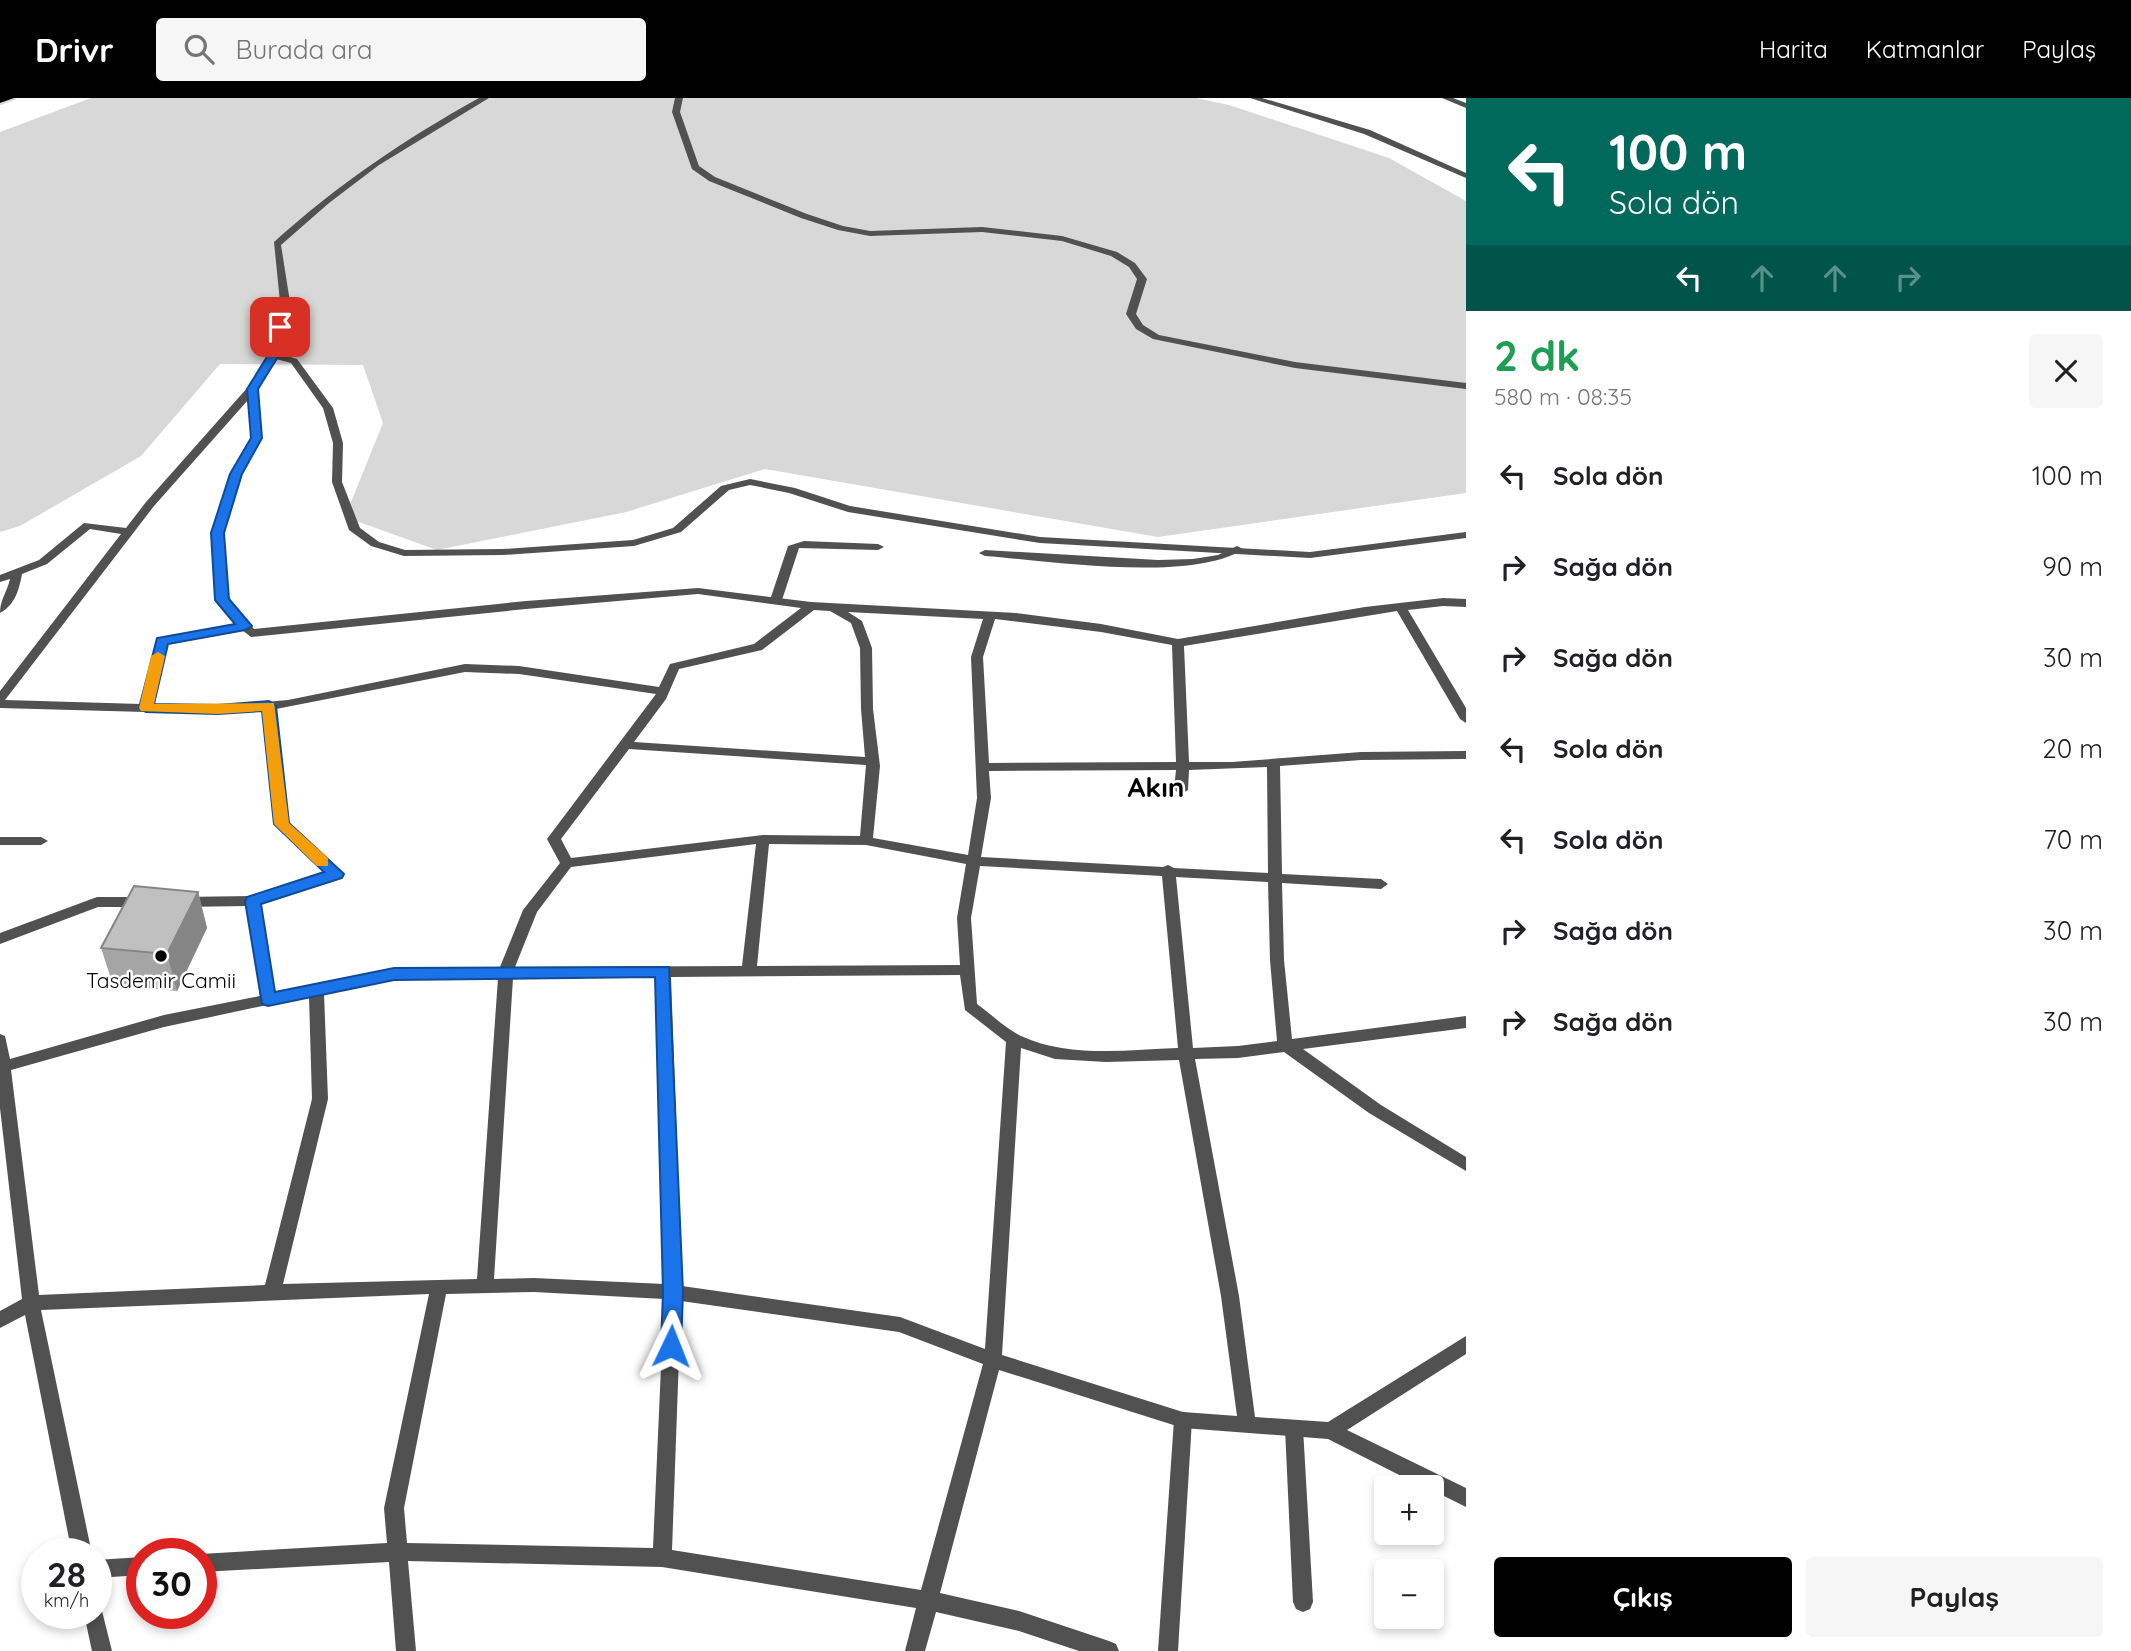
<!DOCTYPE html>
<html lang="tr">
<meta charset="utf-8">
<style>
body{margin:0;font-family:Quicksand,sans-serif;background:#f6f6f6;color:#202124;height:100vh;display:flex;flex-direction:column;font-size:26px;white-space:nowrap}
*{box-sizing:border-box;margin:0}
p{font-size:23px;color:#757577}
.icon{flex:none;width:38px;height:38px;fill:none;stroke:currentColor;stroke-width:2;stroke-linecap:round;stroke-linejoin:round}
.map{position:relative;flex:1;overflow:hidden}
.panel{display:flex;flex-direction:column;background:#fff;width:665px}
.panel>*{flex:none}
.top-card{background:#00695c;color:#fff;overflow:hidden}
.tools{position:absolute;left:1374px;top:1377px;display:grid;gap:14px}
.tools a{display:grid;place-items:center;width:70px;height:70px;border-radius:7px;background:#fff;box-shadow:0 4px 10px #0003;font-size:35px}
.speed{position:absolute;left:21px;top:1440px;display:flex;gap:14px;font-size:35px;font-weight:700;text-align:center}
.speed>*{display:grid;place-content:center;width:91px;height:91px;border-radius:50%;background:#fff;box-shadow:0 4px 10px #0003;line-height:1}
.speed small{font-size:18px;font-weight:400}
.speed .limit{border:10px solid #d22;background:#fff;color:#111}
.pin{position:absolute;display:grid;place-items:center;width:60px;height:60px;color:#fff;margin:-30px;border-radius:14px;box-shadow:0 4px 10px #0006}
.me{position:absolute;width:77px;margin:-38px;rotate:2deg;stroke-linejoin:round;filter:drop-shadow(0 0 5px #0008)}
.turn{display:flex;align-items:center;gap:24px;height:147px;padding:0 28px;font-size:32px}
.turn .icon{width:91px;height:91px;stroke-width:2.5}
.turn b{display:block;font-size:49px;line-height:60px}
.lanes{display:flex;align-items:center;height:66px;padding:0 28px;background:#0003;justify-content:center;gap:35px;direction:ltr}
.lanes .off{opacity:.35}
.round{display:grid;place-items:center;flex:none;width:74px;height:74px;border-radius:7px;background:#f6f6f6}
.summary{display:flex;align-items:center;justify-content:space-between;height:119px;padding:0 28px}
h1{font-size:42px;font-weight:700;line-height:52px;color:#1e9e55}
.action{display:flex;gap:14px;margin-top:auto;padding:14px 28px}
.action a{flex:1;height:80px;border-radius:7px;background:#000;color:#fff;font-size:28px;font-weight:700;line-height:80px;text-align:center}
.action a+a{background:#f6f6f6;color:#202124}
ul{padding:0;list-style:none}
li{display:flex;align-items:center;gap:21px;height:91px;padding:0 28px}
li div{flex:1}
li b{display:block;font-size:26px}
li em{font-style:normal}
header{display:flex;align-items:center;gap:42px;box-sizing:border-box;height:98px;padding:0 35px;background:#000;color:#fff}
header strong{font-size:33px}
nav{display:flex;gap:38px;margin-inline-start:auto;font-size:24px}
.search{width:490px;height:63px;background:#f6f6f6;display:flex;align-items:center;gap:18px;box-sizing:border-box;padding:0 24px;border-radius:7px;color:#757577;font-size:26px}
main{display:flex;flex:1;min-height:0}
.map>svg:first-child{display:block}
.green{fill:#d8d8d8}
.lines{fill:none;stroke-linecap:round;stroke-linejoin:round}
.trunk-casing{stroke:#dbdbdb;stroke-width:4}
.service{fill:#515151;fill-rule:evenodd}
.minor{fill:#515151;fill-rule:evenodd}
.trunk{fill:#000;fill-rule:evenodd}
.wall{fill:#a5a5a5}
.shaded-wall{fill:#868686}
.building{fill:#c0c0c0;stroke:#868686;stroke-width:2}
.route{fill:#1a73e8;stroke:#114b97;stroke-width:2}
.slow{fill:#f59e0b}
.poi-dot{fill:#000;stroke:#fff;stroke-width:2.5}
.labels{text-anchor:middle;dominant-baseline:central;stroke-width:5;stroke-linejoin:round;paint-order:stroke}
.poi-label{font-size:21px;fill:#000;stroke:#fff}
.district-label{font-size:28px;font-weight:bold;fill:#000;stroke:#fff}
</style>
<header>
<strong>Drivr</strong>
<div class="search"><svg class="icon" aria-label="search" viewBox="0 0 24 24"><circle cx="10" cy="10" r="6"/><path d="M15 15l6 6"/></svg>Burada ara</div>
<nav><a>Harita</a><a>Katmanlar</a><a>Paylaş</a></nav>
</header>
<main>
<div class="map">
<svg width="1466" height="1553" viewBox="0 0 1466 1553">
<rect width="100%" height="100%" fill="#fff"/>
<polygon class="green" points="91,0 1196,0 1229,7 1389,60 1466,103 1466,395 1158,439 765,371 626,414 437,452 345,419 383,325 363,267 220,266 141,358 20,428 0,434 0,34"/>
<g class="lines">
<defs>
<polygon id="trunk" points="0,0 14,0 0,5"/>
</defs>
<use href="#trunk" class="trunk-casing"/>
<g class="service">
<polygon points="804,443 878,446 884,449 878,452 799,450 782,502 780,504 772,504 770,502 788,448"/>
<path d="M1237 448 1243 451 1241 453C1183 484 1052 463 985 458L979 455 985 452 1158 462 1193 461 1218 457Z"/>
<polygon points="0,739 41,739 48,743 41,747 0,747"/>
<polygon points="1183,1314 1190,1316 1192,1322 1178,1553 1158,1553 1174,1322 1176,1316"/>
<polygon points="1294,1322 1301,1324 1303,1330 1313,1504 1310,1511 1303,1514 1296,1511 1293,1504 1285,1330 1287,1324"/>
</g>
<g class="minor">
<path d="M479 0H489L379 67 329 105 281 147 290 204 280 256 297 261 333 310 343 345 342 384 360 430 379 444 405 452 503 451 633 442 673 430 721 388 750 381 795 390 850 408 1040 439 1310 454 1466 434V440L1310 460 1040 445 848 414 789 395 750 387 729 392 681 434 634 448 503 457 404 458 371 448 349 432 332 384 333 345 323 310 291 265 276 261 257 291 262 340 241 376 224 435 228 501 254 531 526 503 698 490 811 504 1016 515 1101 526 1178 541 1365 509 1443 500 1466 501V509L1443 508 1408 512 1466 610V625L1460 621 1397 513 1184 548 1189 664H1232L1361 654 1466 653V661L1361 662 1280 668 1282 776 1381 781 1388 786 1381 791 1282 785 1284 862 1292 941 1466 918V930L1303 951 1381 1007 1466 1059V1073L1369 1015 1284 954 1238 960 1195 961 1239 1198 1255 1319 1328 1324 1466 1238V1256L1347 1332 1466 1390V1409L1432 1392V1390H1425L1328 1341 1183 1330 999 1272 940 1495 1019 1513 1109 1543 1116 1546 1119 1553H1079L1019 1533 936 1514 925 1553H905L916 1510 662 1469 408 1463 416 1553H396L389 1464 201 1474V1456L387 1445 384 1410 429 1196 41 1212 92 1456H72L25 1217 0 1230V1213L22 1201 0 1010V936L5 938 10 961 164 917 260 898 247 808 181 809 174 804 181 799 252 798 326 774 275 726 263 612 218 616 0 610V593L121 436 90 431 47 466 22 476C19 492 15 507 0 515 0 502 7 494 10 481L0 484V477L39 462 84 425 126 430 146 404 248 289 271 254 280 204 274 144C337 87 405 41 479 0ZM248 302 252 340 231 376 212 435 216 502 237 526 158 540 141 606 5 602 154 408ZM698 496 801 510 754 546 670 566 659 589 519 568 465 566 288 602 218 608 153 606 167 546 242 532 251 539 526 511ZM814 512 830 513 851 525 860 550 861 611 865 659 634 644 666 601 679 571 762 552ZM848 514 983 521 971 559 977 700 968 757 873 740 880 668 873 611 872 550 862 523ZM995 521 1101 534 1172 547 1176 664 989 665 983 559ZM465 574 519 576 656 596 547 741 560 765 523 812 500 869 394 870 274 895 261 806 341 779 343 776 289 725 276 611ZM629 651 866 667 860 738 763 737 571 760 561 741ZM1267 669 1268 775 1174 770 1168 767 1163 769 981 759 991 700 989 673 1176 672 1174 692 1181 696 1188 692 1189 672ZM756 746 742 868 515 869 537 814 571 769ZM769 746 866 747 966 766 957 820 960 867 757 868ZM980 768 1162 778 1178 950C1127 952 1068 960 1021 938 1006 931 991 916 977 906L971 820ZM1176 779 1268 784 1270 862 1277 943 1238 948 1193 950ZM960 877 965 912 1006 944 985 1251 900 1219 682 1188 671 879ZM656 879 664 1186 534 1180 494 1181 513 880ZM394 880H498L477 1181 283 1186 328 1001 324 895ZM309 898 312 1001 265 1187 39 1197 11 972 164 929ZM1021 950 1055 961 1106 964 1179 962 1221 1198 1237 1318 1183 1314 1002 1257ZM534 1194 664 1201 653 1450 407 1445 404 1410 446 1196ZM681 1203 899 1234 983 1266 921 1492 672 1452Z"/>
<polygon points="675,0 683,0 680,14 699,68 715,79 807,116 843,128 870,133 982,129 1062,138 1117,154 1135,165 1147,181 1136,216 1143,227 1159,237 1295,264 1466,285 1466,291 1295,270 1153,241 1136,231 1126,216 1137,181 1129,169 1111,158 1062,143 982,134 870,138 838,132 801,120 709,83 692,71 672,14"/>
<polygon points="1250,0 1262,0 1370,32 1466,75 1466,80 1364,36"/>
<polygon points="1442,0 1453,0 1466,5 1466,10"/>
<polygon points="97,799 143,799 150,804 143,809 98,809 0,846 0,835"/>
<polygon points="142,1459 142,1477 96,1480 96,1462"/>
<polygon points="96,1507 101,1509 112,1553 92,1553 84,1516 96,1516"/>
</g>
<use href="#trunk" class="trunk"/>
</g>
<polygon class="wall" points="198,794 207,830 177,893 113,887 101,850"/>
<polygon class="shaded-wall" points="198,794 207,830 177,893 167,856"/>
<polygon class="building" points="134,788 198,794 167,856 101,850"/>
<polygon class="route" points="276,227 286,229 281,254 258,291 262,340 242,376 224,435 229,501 252,528 245,532 168,546 154,606 218,607 269,603 276,608 289,725 344,776 342,780 261,806 275,894 394,870 669,869 683,1194 681,1248 678,1254 671,1256 664,1254 661,1248 663,1194 655,879 394,882 268,908 262,906 245,803 247,799 324,774 274,726 262,613 218,616 146,614 139,610 157,540 235,526 215,502 211,435 230,376 251,340 247,291 270,254"/>
<polygon class="slow" points="158,554 165,558 154,606 274,605 289,725 328,760 328,768 317,768 274,726 262,613 218,616 141,613 139,610 151,558"/>
<circle class="poi-dot" cx="161" cy="858" r="7"/>
<g class="labels">
<g class="poi-label">
<text x="161" y="882">Tasdemir Camii</text>
</g>
<g class="district-label">
<text x="1156" y="688">Akın</text>
</g>
</g>
</svg>
<div class="tools">
<a>+</a>
<a>−</a>
</div>
<div class="speed"><div>28<small>km/h</small></div><div class="limit">30</div></div>
<div class="pin" style="left:280px;top:229px;background:#d93025"><svg class="icon" aria-label="arrive" viewBox="0 0 24 24"><path d="M6 21V4h12l-3 4 3 4H6"/></svg></div>
<svg class="me" style="left:671px;top:1248px" viewBox="-20 -20 40 40"><path d="M0-17L14 15 0 8-14 15z" fill="#1a73e8" stroke="#fff" stroke-width="4"/></svg>
</div>
<section class="panel">
<div class="top-card">
<div class="turn"><svg class="icon" aria-label="left" viewBox="0 0 24 24"><path d="M17 20v-9H6M10 6l-5 5 5 5"/></svg><div><b>100 m</b>Sola dön</div></div>
<div class="lanes"><svg class="icon" aria-label="left" viewBox="0 0 24 24"><path d="M17 20v-9H6M10 6l-5 5 5 5"/></svg><svg class="icon off" aria-label="ahead" viewBox="0 0 24 24"><path d="M12 20V5M6 11l6-6 6 6"/></svg><svg class="icon off" aria-label="ahead" viewBox="0 0 24 24"><path d="M12 20V5M6 11l6-6 6 6"/></svg><svg class="icon off" aria-label="right" viewBox="0 0 24 24"><path d="M7 20v-9h11M14 6l5 5-5 5"/></svg></div>
</div>
<div class="summary"><div><h1>2 dk</h1><p>580 m · 08:35</p></div><a class="round"><svg class="icon" aria-label="close" viewBox="0 0 24 24"><path d="M6 6l12 12M18 6L6 18"/></svg></a></div>
<ul>
<li><svg class="icon" aria-label="left" viewBox="0 0 24 24"><path d="M17 20v-9H6M10 6l-5 5 5 5"/></svg><div><b>Sola dön</b></div><em>100 m</em></li>
<li><svg class="icon" aria-label="right" viewBox="0 0 24 24"><path d="M7 20v-9h11M14 6l5 5-5 5"/></svg><div><b>Sağa dön</b></div><em>90 m</em></li>
<li><svg class="icon" aria-label="right" viewBox="0 0 24 24"><path d="M7 20v-9h11M14 6l5 5-5 5"/></svg><div><b>Sağa dön</b></div><em>30 m</em></li>
<li><svg class="icon" aria-label="left" viewBox="0 0 24 24"><path d="M17 20v-9H6M10 6l-5 5 5 5"/></svg><div><b>Sola dön</b></div><em>20 m</em></li>
<li><svg class="icon" aria-label="left" viewBox="0 0 24 24"><path d="M17 20v-9H6M10 6l-5 5 5 5"/></svg><div><b>Sola dön</b></div><em>70 m</em></li>
<li><svg class="icon" aria-label="right" viewBox="0 0 24 24"><path d="M7 20v-9h11M14 6l5 5-5 5"/></svg><div><b>Sağa dön</b></div><em>30 m</em></li>
<li><svg class="icon" aria-label="right" viewBox="0 0 24 24"><path d="M7 20v-9h11M14 6l5 5-5 5"/></svg><div><b>Sağa dön</b></div><em>30 m</em></li>
</ul>
<div class="action"><a>Çıkış</a><a>Paylaş</a></div>
</section>
</main>
